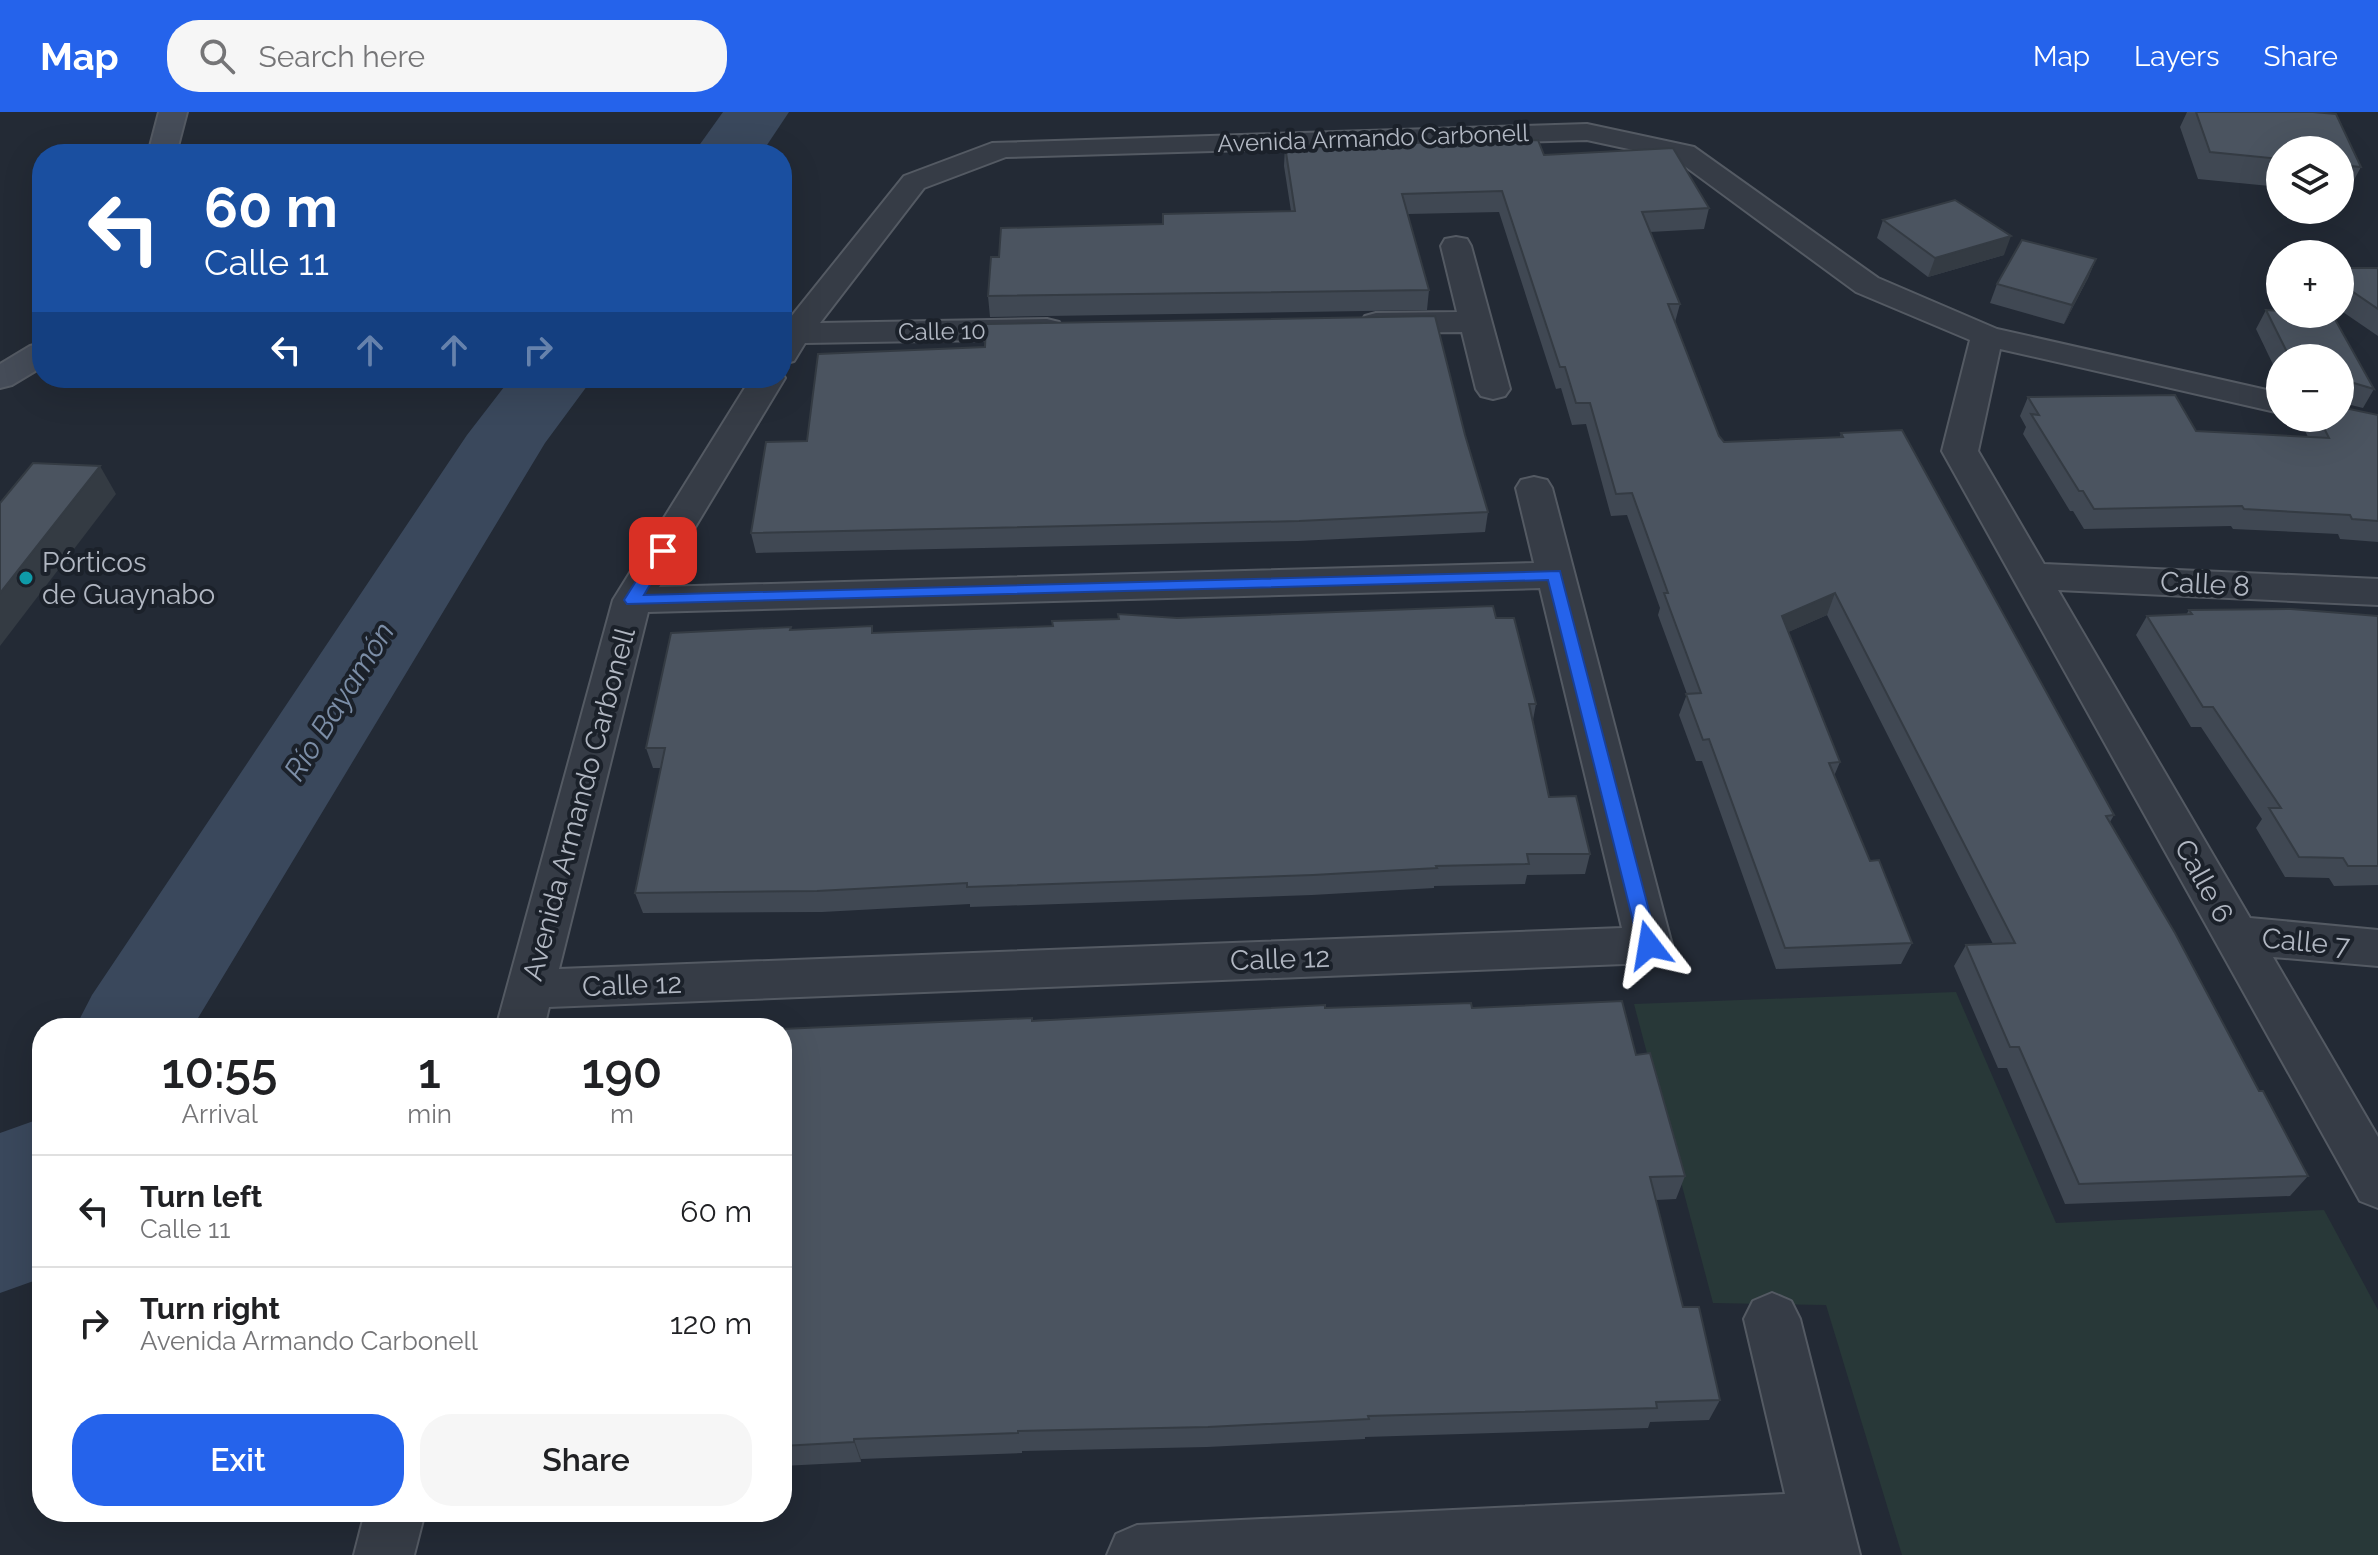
<!DOCTYPE html>
<meta charset="utf-8">
<style>
body{margin:0;font-family:Raleway,sans-serif;background:#f6f6f6;color:#202124;height:100vh;display:flex;flex-direction:column;font-size:30px;white-space:nowrap}
*{box-sizing:border-box;margin:0}
p{font-size:26px;color:#757577}
.icon{flex:none;width:44px;height:44px;fill:none;stroke:currentColor;stroke-width:2;stroke-linecap:round;stroke-linejoin:round}
.map{position:relative;flex:1;overflow:hidden}
.panel{position:absolute;left:32px;top:906px;width:760px;height:504px;display:flex;flex-direction:column;background:#fff;border-radius:32px;box-shadow:0 8px 32px #0002}
.panel>*{flex:none}
.top-card{position:absolute;left:32px;top:32px;width:760px;height:244px;border-radius:32px;box-shadow:0 8px 32px #0002;background:#1a4fa0;color:#fff;overflow:hidden}
.buttons{position:absolute;left:2266px;top:24px;display:grid;gap:16px}
.buttons a{display:grid;place-items:center;width:88px;height:88px;border-radius:50%;background:#fff;box-shadow:0 8px 32px #0002;font-size:40px}
.pin{position:absolute;display:grid;place-items:center;width:68px;height:68px;color:#fff;margin:-34px;border-radius:16px;box-shadow:0 4px 12px #0006}
.me{position:absolute;width:88px;margin:-44px;rotate:346deg;stroke-linejoin:round;filter:drop-shadow(0 0 6px #0008)}
.turn{display:flex;align-items:center;gap:28px;height:168px;padding:0 40px;font-size:36px}
.turn .icon{width:104px;height:104px;stroke-width:2.5}
.turn b{display:block;font-size:56px;line-height:68px}
.lanes{display:flex;align-items:center;height:76px;padding:0 40px;background:#0003;justify-content:center;gap:40px;direction:ltr}
.lanes .off{opacity:.35}
.eta{display:flex;justify-content:space-evenly;align-items:center;height:136px;text-align:center}
.eta b{font-size:48px;font-weight:600;line-height:56px}
.action{display:flex;gap:16px;margin-top:auto;padding:16px 40px}
.action a{flex:1;height:92px;border-radius:32px;background:#2563eb;color:#fff;font-size:32px;font-weight:600;line-height:92px;text-align:center}
.action a+a{background:#f6f6f6;color:#202124}
ul{padding:0;list-style:none}
li{display:flex;align-items:center;gap:24px;height:112px;padding:0 40px;border-top:2px solid #e0e0e0}
li div{flex:1}
li b{display:block;font-size:30px}
li em{font-style:normal}
header{display:flex;align-items:center;gap:48px;box-sizing:border-box;height:112px;padding:0 40px;background:#2563eb;color:#fff}
header strong{font-size:38px}
nav{display:flex;gap:44px;margin-inline-start:auto;font-size:28px}
.search{width:560px;height:72px;background:#f6f6f6;display:flex;align-items:center;gap:20px;box-sizing:border-box;padding:0 28px;border-radius:32px;color:#757577;font-size:30px}
.map>svg:first-child{display:block}
.green{fill:#283838}
.lines{fill:none;stroke-linecap:round;stroke-linejoin:round}
.river{fill:#3a485c;fill-rule:evenodd}
.street-casing{stroke:#545a63;stroke-width:4}
.secondary-casing{stroke:#545a63;stroke-width:4}
.street{fill:#363c46;fill-rule:evenodd}
.secondary{fill:#454c58;fill-rule:evenodd}
.wall{fill:#404853}
.shaded-wall{fill:#343b43}
.building{fill:#4b5460;stroke:#343b43;stroke-width:2}
.route{fill:#2563eb;stroke:#184099;stroke-width:2}
.culture-dot{fill:#0f9aa8;stroke:#1b212a;stroke-width:3}
.labels{text-anchor:middle;dominant-baseline:central;stroke-width:8;stroke-linejoin:round;paint-order:stroke}
.far-street-label{font-size:24px;fill:#b1b7c2;stroke:#1b212a}
.poi-label{font-size:28px;fill:#b1b7c2;stroke:#1b212a;text-anchor:start}
.street-label{font-size:28px;fill:#b1b7c2;stroke:#1b212a}
.water-label{font-size:30px;font-style:italic;fill:#7c8ea7;stroke:#1b212a}
</style>
<header>
<strong>Map</strong>
<div class="search"><svg class="icon" aria-label="search" viewBox="0 0 24 24"><circle cx="10" cy="10" r="6"/><path d="M15 15l6 6"/></svg>Search here</div>
<nav><a>Map</a><a>Layers</a><a>Share</a></nav>
</header>
<div class="map">
<svg width="2378" height="1443" viewBox="0 0 2378 1443">
<rect width="100%" height="100%" fill="#232a35"/>
<polygon class="green" points="1956,880 2056,1111 2324,1098 2378,1198 2378,1443 1902,1443 1826,1193 1713,1191 1634,892"/>
<g class="lines">
<g class="river">
<polygon points="723,0 789,0 761,42 693,42"/>
<polygon points="511,266 593,266 545,331 192,916 75,916 92,883 467,323"/>
<polygon points="42,1006 42,1166 0,1181 0,1021"/>
</g>
<defs>
<g id="street">
<polygon points="1587,12 1694,35 1878,166 1997,217 2280,281 2280,301 2000,237 1978,339 2044,452 2378,467 2378,493 2058,478 2250,806 2378,818 2378,854 2273,845 2378,1025 2378,1096 2360,1089 1942,339 1970,228 1856,180 1675,47 1587,28 1006,45 924,76 820,211 1047,207 1059,210 1063,217 1059,224 1047,227 805,231 794,249 782,252 782,216 904,64 992,31"/>
<polygon points="1456,125 1467,127 1471,134 1510,277 1505,284 1493,287 1481,284 1476,277 1462,220 1376,221 1365,218 1360,211 1365,204 1376,201 1457,200 1441,134 1445,127"/>
<path d="M782 262 785 266 659 475 1534 451 1516 376 1521 368 1534 365 1547 368 1552 376 1672 833 1665 846 1649 851 549 895 544 916H496L613 488 751 266H782ZM1540 476 1622 816 559 857 648 500Z"/>
<polygon points="1772,1181 1791,1189 1800,1207 1860,1443 1107,1443 1116,1422 1137,1413 1785,1382 1744,1207 1753,1189"/>
<polygon points="365,1400 425,1400 414,1443 354,1443"/>
</g>
<g id="secondary">
<polygon points="159,0 187,0 176,42 148,42"/>
<polygon points="42,231 42,255 12,273 0,276 0,252 30,234"/>
</g>
</defs>
<use href="#street" class="street-casing"/>
<use href="#secondary" class="secondary-casing"/>
<use href="#street" class="street"/>
<use href="#secondary" class="secondary"/>
</g>
<g class="wall">
<polygon points="2187,0 2313,0 2361,55 2347,81 2340,80 2340,38 2280,38 2280,75 2198,67 2180,15"/>
<polygon points="1285,34 1544,43 1709,96 1704,117 1650,120 1680,192 1675,210 1719,324 1724,330 1840,325 1841,321 2114,703 2110,710 2259,979 2308,1064 2290,1084 2065,1092 2007,956 1998,956 1954,854 1966,833 1993,832 1827,503 1788,520 1840,650 1834,664 1870,749 1912,831 1901,852 1776,857 1702,649 1696,649 1679,603 1687,582 1658,503 1660,496 1627,403 1611,404 1586,312 1572,313 1561,276 1556,277 1499,100 1408,102 1429,178 1427,198 990,205 988,184 999,145 1163,112 1291,99 1284,54"/>
<polygon points="1883,108 2004,143 1928,165 1877,126"/>
<polygon points="2096,147 2088,166 2064,212 1990,191 1997,172"/>
<polygon points="2340,156 2378,156 2378,224 2340,198"/>
<polygon points="2266,198 2280,199 2280,202 2332,202 2374,277 2363,296 2343,291 2340,295 2378,303 2378,430 2340,427 2338,422 2233,417 2231,414 2084,417 2073,399 2070,399 2023,322 2026,315 2020,304 2028,285 2175,283 2196,319 2308,325 2299,306 2340,306 2340,246 2280,246 2280,267 2256,217"/>
<polygon points="985,235 1465,323 1488,400 1485,420 1298,429 756,441 751,421 807,329"/>
<polygon points="2189,498 2378,504 2378,773 2334,774 2329,766 2285,765 2256,716 2262,707 2201,615 2191,615 2136,523 2147,504 2186,503"/>
<polygon points="1177,506 1496,506 1536,592 1533,608 1549,685 1590,742 1585,762 1527,763 1525,772 1434,774 1434,776 1312,783 970,795 970,792 822,800 643,801 635,781 661,656 653,656 646,636 791,518 874,521 1052,514"/>
<polygon points="1325,896 1472,896 1636,943 1685,1064 1676,1087 1656,1088 1683,1195 1720,1288 1709,1308 1650,1310 1648,1316 1365,1325 1365,1327 1207,1335 1022,1339 1022,1341 861,1347 861,1350 782,1354 782,917 1033,908"/>
</g>
<g class="shaded-wall">
<polygon points="2011,124 2004,143 1928,165 1935,146"/>
<polygon points="2096,147 2088,166 2064,212 2072,193"/>
<polygon points="2348,281 2340,296 2340,283"/>
<polygon points="100,354 116,382 0,534 0,481"/>
<polygon points="1835,481 1827,503 1775,526 1782,504"/>
<polygon points="854,1327 861,1347 861,1350 854,1330"/>
</g>
<g class="building">
<polygon points="2196,0 2313,0 2336,2 2361,55 2340,53 2340,38 2280,38 2280,47 2210,40"/>
<polygon points="1538,28 1544,43 1673,36 1709,96 1642,100 1680,192 1668,192 1719,324 1724,330 1843,325 1841,321 1902,318 2114,703 2106,704 2175,821 2259,979 2263,979 2308,1064 2079,1072 2019,935 2010,935 1966,833 2015,831 1835,481 1782,504 1840,650 1829,651 1870,749 1879,748 1912,831 1785,836 1709,627 1703,628 1686,582 1701,581 1664,481 1668,481 1632,381 1616,382 1590,291 1576,291 1565,255 1560,255 1502,79 1402,82 1429,178 988,184 991,145 999,145 1001,116 1163,112 1163,102 1295,99 1285,34"/>
<polygon points="1955,88 2011,124 1935,146 1883,108"/>
<polygon points="2022,128 2096,147 2072,193 1997,172"/>
<polygon points="2340,156 2378,156 2378,197 2340,171"/>
<polygon points="2266,198 2280,199 2280,202 2332,202 2374,277 2340,267 2340,246 2290,246"/>
<polygon points="1435,204 1465,323 1488,400 1299,409 751,421 766,330 807,329 818,242 985,235 986,212"/>
<polygon points="2175,283 2196,319 2329,326 2319,306 2340,306 2340,295 2378,303 2378,409 2352,407 2350,403 2244,397 2242,394 2094,397 2083,379 2079,379 2031,302 2039,303 2028,285"/>
<polygon points="33,351 100,354 0,481 0,391"/>
<polygon points="1493,494 1496,506 1514,506 1536,592 1529,592 1549,685 1576,684 1590,742 1527,742 1529,752 1436,754 1437,756 1313,763 967,775 967,771 817,779 635,781 665,636 646,636 671,521 791,515 790,518 872,514 872,521 1053,514 1052,509 1119,507 1118,502 1177,506"/>
<polygon points="2291,497 2378,504 2378,754 2348,754 2343,746 2299,745 2269,696 2281,696 2213,595 2203,595 2147,504 2192,502 2189,498"/>
<polygon points="1622,889 1636,943 1650,941 1685,1064 1650,1065 1683,1195 1699,1195 1720,1288 1656,1290 1657,1296 1368,1304 1369,1307 1208,1315 1018,1319 1018,1321 854,1327 854,1330 782,1334 782,917 1032,906 1032,909 1325,893 1325,896 1471,891 1472,896"/>
</g>
<polygon class="route" points="663,434 670,439 644,483 1560,459 1658,833 1655,838 1642,838 1639,833 1548,468 627,492 624,488 655,439"/>
<circle class="culture-dot" cx="26" cy="466" r="8"/>
<g class="labels">
<g class="far-street-label">
<text transform="translate(1373 26) rotate(-2)">Avenida Armando Carbonell</text>
<text transform="translate(942 219) rotate(-1)">Calle 10</text>
</g>
<g class="poi-label">
<text x="42" y="450">Pórticos<tspan x="42" dy="32">de Guaynabo</tspan></text>
</g>
<g class="street-label">
<text transform="translate(2205 472) rotate(3)">Calle 8</text>
<text transform="translate(579 692) rotate(-75)">Avenida Armando Carbonell</text>
<text transform="translate(2204 769) rotate(61)">Calle 6</text>
<text transform="translate(2306 830) rotate(5)">Calle 7</text>
<text transform="translate(1280 847) rotate(-2)">Calle 12</text>
<text transform="translate(632 873) rotate(-2)">Calle 12</text>
</g>
<g class="water-label">
<text transform="translate(339 589) rotate(-58)">Río Bayamón</text>
</g>
</g>
</svg>
<div class="buttons">
<a><svg class="icon" aria-label="layers" viewBox="0 0 24 24"><path d="M12 4l9 5-9 5-9-5zM3 14l9 5 9-5"/></svg></a>
<a>+</a>
<a>−</a>
</div>
<div class="pin" style="left:663px;top:439px;background:#d93025"><svg class="icon" aria-label="arrive" viewBox="0 0 24 24"><path d="M6 21V4h12l-3 4 3 4H6"/></svg></div>
<svg class="me" style="left:1649px;top:833px" viewBox="-20 -20 40 40"><path d="M0-17L14 15 0 8-14 15z" fill="#2563eb" stroke="#fff" stroke-width="4"/></svg>
<div class="top-card">
<div class="turn"><svg class="icon" aria-label="left" viewBox="0 0 24 24"><path d="M17 20v-9H6M10 6l-5 5 5 5"/></svg><div><b>60 m</b>Calle 11</div></div>
<div class="lanes"><svg class="icon" aria-label="left" viewBox="0 0 24 24"><path d="M17 20v-9H6M10 6l-5 5 5 5"/></svg><svg class="icon off" aria-label="ahead" viewBox="0 0 24 24"><path d="M12 20V5M6 11l6-6 6 6"/></svg><svg class="icon off" aria-label="ahead" viewBox="0 0 24 24"><path d="M12 20V5M6 11l6-6 6 6"/></svg><svg class="icon off" aria-label="right" viewBox="0 0 24 24"><path d="M7 20v-9h11M14 6l5 5-5 5"/></svg></div>
</div>
<section class="panel">
<div class="eta">
<div><b>10:55</b><p>Arrival</p></div>
<div><b>1</b><p>min</p></div>
<div><b>190</b><p>m</p></div>
</div>
<ul>
<li><svg class="icon" aria-label="left" viewBox="0 0 24 24"><path d="M17 20v-9H6M10 6l-5 5 5 5"/></svg><div><b>Turn left</b><p>Calle 11</p></div><em>60 m</em></li>
<li><svg class="icon" aria-label="right" viewBox="0 0 24 24"><path d="M7 20v-9h11M14 6l5 5-5 5"/></svg><div><b>Turn right</b><p>Avenida Armando Carbonell</p></div><em>120 m</em></li>
</ul>
<div class="action"><a>Exit</a><a>Share</a></div>
</section>
</div>
